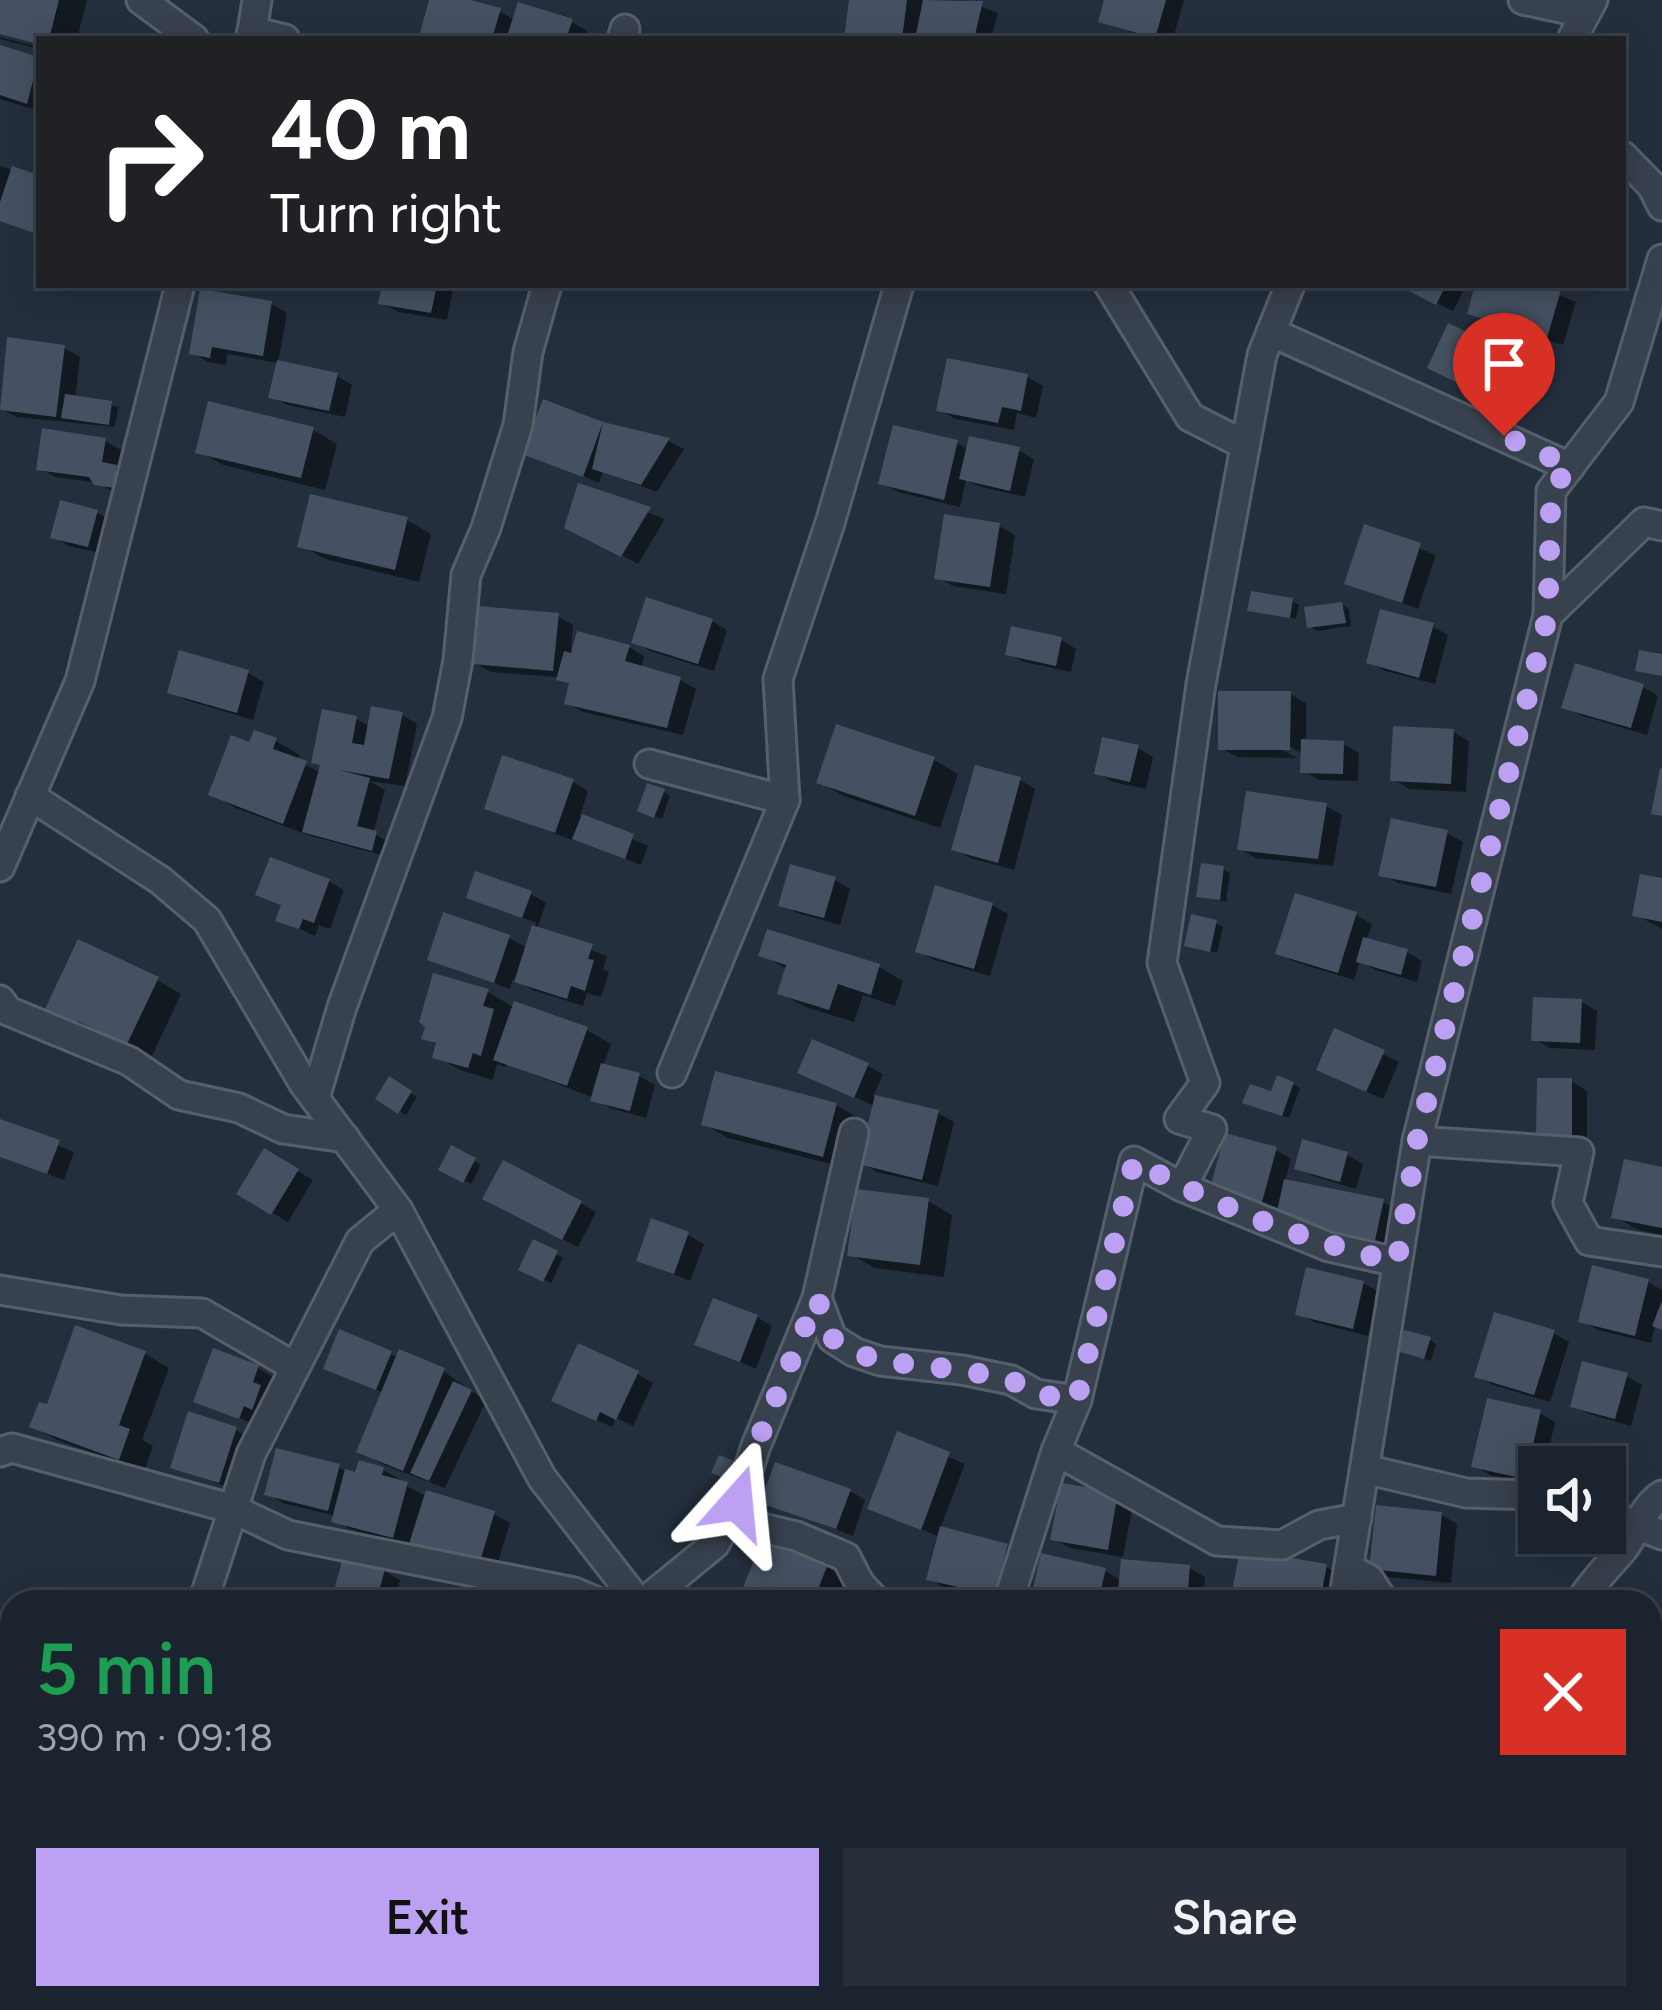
<!DOCTYPE html>
<meta charset="utf-8">
<style>
body{margin:0;font-family:Figtree,sans-serif;background:#282f3a;color:#f1f3f6;height:100vh;display:flex;flex-direction:column;font-size:45px;white-space:nowrap}
*{box-sizing:border-box;margin:0}
p{font-size:39px;color:#a0a4aa}
.icon{flex:none;width:66px;height:66px;fill:none;stroke:currentColor;stroke-width:2;stroke-linecap:round;stroke-linejoin:round}
.map{position:relative;flex:1;overflow:hidden}
.side{position:absolute;left:0px;top:1590px;width:1662px;height:420px;display:flex;flex-direction:column;background:#1b232e;border-radius:36px 36px 0 0;box-shadow:0 6px 30px #0003,0 0 0 3px #39404a}
.side>*{flex:none}
.hud{position:absolute;left:36px;top:36px;width:1590px;height:252px;border-radius:0px;box-shadow:0 6px 30px #0003,0 0 0 3px #39404a;background:#202124;color:#fff;overflow:hidden}
.controls{position:absolute;left:1518px;top:1446px;display:grid;gap:24px}
.controls a{display:grid;place-items:center;width:108px;height:108px;border-radius:0px;background:#1b232e;box-shadow:0 6px 30px #0003,0 0 0 3px #39404a;font-size:60px}
.pin{position:absolute;display:grid;place-items:center;width:102px;height:102px;color:#fff;margin:-123px -51px;border-radius:50% 50% 50% 0;rotate:-45deg;box-shadow:0 0 12px #0007}
.pin .icon{rotate:45deg}
.me{position:absolute;width:132px;margin:-66px;rotate:18deg;stroke-linejoin:round;filter:drop-shadow(0 0 9px #0008)}
.turn{display:flex;align-items:center;gap:42px;height:252px;padding:0 36px;font-size:54px}
.turn .icon{width:156px;height:156px;stroke-width:2.5}
.turn b{display:block;font-size:84px;line-height:102px}
.round{display:grid;place-items:center;flex:none;width:126px;height:126px;border-radius:0px;background:#282f3a}
.overview{display:flex;align-items:center;justify-content:space-between;height:204px;padding:0 36px}
h1{font-size:72px;font-weight:600;line-height:90px;color:#1e9e55}
.action{display:flex;gap:24px;margin-top:auto;padding:24px 36px}
.action a{flex:1;height:138px;border-radius:0px;background:#bca0f2;color:#111;font-size:48px;font-weight:600;line-height:138px;text-align:center}
.action a+a{background:#282f3a;color:#f1f3f6}
.map>svg:first-child{display:block}
.shadow{fill:#0007}
.building{fill:#455162}
.lines{fill:none;stroke-linecap:round;stroke-linejoin:round}
.minor-casing{stroke:#565f6c;stroke-width:33}
.minor{stroke:#38414e;stroke-width:27}
.route{stroke:#bca0f2;stroke-width:21;stroke-dasharray:0 37.8}
</style>
<div class="map">
<svg width="1662" height="2010" viewBox="0 0 1662 2010">
<rect width="100%" height="100%" fill="#242f3e"/>
<g class="shadow">
<polygon points="0,0 87,0 77,39 39,41 0,31"/>
<polygon points="432,0 458,0 499,11 515,20 572,22 587,31 585,39 429,39 422,35"/>
<polygon points="853,0 964,0 998,13 991,39 848,39"/>
<polygon points="1107,0 1184,0 1173,39 1150,39 1101,21"/>
<polygon points="0,37 39,47 39,49 0,39"/>
<polygon points="0,48 39,60 39,111 0,99"/>
<polygon points="0,166 39,178 39,236 0,219"/>
<polygon points="385,285 454,285 447,320 398,312 382,303"/>
<polygon points="1401,285 1466,285 1453,311"/>
<polygon points="1479,285 1534,285 1576,302 1563,345 1486,321 1470,312"/>
<polygon points="271,304 287,313 278,363 227,354 226,365 208,362 193,353"/>
<polygon points="1450,327 1528,366 1509,406 1446,376"/>
<polygon points="64,348 80,357 75,398 118,407 115,427 16,417 0,408"/>
<polygon points="337,376 352,385 345,417 287,405 272,396"/>
<polygon points="1027,377 1043,386 1036,418 1017,413 1014,430 955,419 940,410"/>
<polygon points="544,403 602,425 669,441 684,449 657,492 603,472 599,483 526,452"/>
<polygon points="313,430 337,444 325,490 223,465 199,451"/>
<polygon points="105,441 121,450 118,469 132,477 129,495 113,492 98,483 55,477 39,468"/>
<polygon points="957,443 969,450 1018,450 1034,459 1025,497 978,486 966,480 960,507 898,492 882,483"/>
<polygon points="580,487 665,519 638,564 583,535"/>
<polygon points="96,512 112,521 104,554 69,546 54,537"/>
<polygon points="407,520 431,534 419,582 325,559 301,545"/>
<polygon points="999,526 1015,535 1006,594 953,586 938,577"/>
<polygon points="1366,528 1436,555 1418,609 1348,583"/>
<polygon points="1292,601 1299,605 1296,619 1250,609"/>
<polygon points="1342,605 1349,609 1351,626 1317,631 1310,626"/>
<polygon points="558,616 573,625 571,651 629,647 644,656 641,669 680,680 696,689 683,735 583,712 567,703 572,685 558,677 491,672 475,663"/>
<polygon points="712,621 727,630 714,671 650,651 635,642"/>
<polygon points="1432,626 1448,635 1435,684 1385,671 1369,662"/>
<polygon points="1061,640 1076,649 1071,672 1024,662 1008,653"/>
<polygon points="181,654 248,673 264,682 253,720 186,700 170,691"/>
<polygon points="1643,687 1658,696 1647,735 1580,715 1565,706"/>
<polygon points="1290,694 1306,703 1306,743 1343,744 1359,753 1358,781 1319,780 1303,771 1304,755 1279,740 1276,746 1297,758 1237,757 1221,748"/>
<polygon points="402,715 417,724 405,786 369,781 385,790 373,833 391,843 388,857 308,835 236,808 212,794 251,745 276,741 300,755 297,761 322,773 322,766 314,762 356,719 370,727"/>
<polygon points="838,728 934,760 958,774 940,828 844,796 819,782"/>
<polygon points="1453,732 1469,741 1466,792 1409,789 1393,779"/>
<polygon points="1138,748 1153,757 1146,789 1113,782 1097,772"/>
<polygon points="1020,780 1035,789 1014,870 970,858 955,849"/>
<polygon points="573,782 588,791 580,816 648,846 641,865 573,836 572,840 487,808"/>
<polygon points="664,792 670,796 662,819 647,814"/>
<polygon points="1326,806 1342,815 1333,866 1256,858 1240,849"/>
<polygon points="1447,833 1463,842 1451,894 1398,883 1382,874"/>
<polygon points="1223,869 1230,873 1226,902 1199,896"/>
<polygon points="835,880 850,889 840,925 797,913 782,904"/>
<polygon points="329,881 344,890 330,929 319,925 315,936 279,919 284,906 259,894"/>
<polygon points="1662,881 1662,929 1635,914"/>
<polygon points="531,894 546,903 537,929 607,956 603,969 609,972 601,997 587,993 583,1006 533,990 513,979 510,989 431,959 509,938 528,948 536,923 469,896"/>
<polygon points="992,905 1008,914 990,976 934,960 918,951"/>
<polygon points="1356,915 1372,924 1366,941 1407,952 1422,961 1417,982 1375,970 1360,961 1354,980 1295,962 1279,953"/>
<polygon points="1216,923 1223,927 1217,953 1187,944"/>
<polygon points="769,933 879,967 903,981 895,1006 863,995 854,1022 805,1007 780,993 788,970 762,955"/>
<polygon points="157,980 181,994 152,1056 103,1033 97,1039 62,1023"/>
<polygon points="488,992 515,1008 587,1030 611,1044 603,1066 639,1076 655,1085 646,1118 610,1108 594,1098 506,1064 506,1067 497,1064 493,1080 460,1070 436,1056 439,1046 425,1038"/>
<polygon points="1582,1002 1597,1011 1595,1050 1550,1048 1534,1039"/>
<polygon points="1336,1032 1399,1062 1383,1099 1335,1078"/>
<polygon points="868,1066 883,1074 873,1097 938,1113 954,1122 938,1186 877,1172 861,1163 875,1106 817,1081"/>
<polygon points="390,1080 417,1097 406,1115 379,1098"/>
<polygon points="1571,1081 1587,1091 1587,1145 1555,1145"/>
<polygon points="1293,1084 1300,1088 1289,1118 1253,1105"/>
<polygon points="836,1105 860,1119 847,1168 728,1138 704,1124"/>
<polygon points="0,1122 74,1152 64,1180 0,1157"/>
<polygon points="453,1149 481,1165 471,1184 442,1169"/>
<polygon points="1276,1150 1291,1159 1285,1182 1383,1202 1398,1211 1390,1252 1280,1209 1230,1195"/>
<polygon points="265,1152 313,1180 288,1222 240,1193"/>
<polygon points="1347,1155 1363,1164 1356,1189 1313,1176 1297,1167"/>
<polygon points="1662,1170 1662,1235 1638,1230 1614,1216"/>
<polygon points="928,1201 952,1215 944,1277 875,1268 850,1254"/>
<polygon points="581,1203 596,1212 578,1247 502,1207"/>
<polygon points="688,1235 704,1244 690,1281 640,1260"/>
<polygon points="535,1243 563,1258 551,1283 522,1269"/>
<polygon points="1648,1282 1662,1290 1662,1329 1655,1325 1651,1343 1598,1330 1582,1321"/>
<polygon points="1363,1283 1379,1292 1368,1336 1314,1322 1298,1313"/>
<polygon points="757,1317 772,1326 756,1369 698,1343"/>
<polygon points="341,1333 399,1358 443,1371 486,1401 445,1488 384,1465 360,1451 384,1393 342,1376"/>
<polygon points="1553,1333 1569,1342 1550,1402 1493,1385 1477,1376"/>
<polygon points="1430,1340 1436,1344 1431,1361 1407,1354"/>
<polygon points="145,1354 169,1368 142,1440 153,1446 144,1471 57,1440 33,1426 49,1408"/>
<polygon points="258,1368 273,1377 267,1392 276,1397 256,1425 197,1400"/>
<polygon points="637,1374 653,1383 633,1426 616,1418 612,1427 571,1408"/>
<polygon points="1626,1376 1642,1385 1631,1426 1589,1414 1573,1405"/>
<polygon points="1540,1413 1555,1422 1545,1467 1539,1467 1539,1486 1490,1475 1475,1466"/>
<polygon points="236,1430 252,1439 235,1490 174,1467"/>
<polygon points="899,1435 965,1464 940,1529 1007,1547 1023,1556 1010,1602 945,1588 930,1579 940,1537 871,1508"/>
<polygon points="338,1467 350,1473 383,1470 399,1479 398,1482 427,1496 494,1514 510,1523 495,1571 410,1541 409,1545 350,1529 335,1520 336,1516 283,1503 268,1494"/>
<polygon points="1063,1486 1133,1504 1123,1557 1070,1548 1054,1539"/>
<polygon points="850,1491 865,1500 853,1536 764,1501"/>
<polygon points="1442,1515 1457,1524 1451,1583 1388,1577 1372,1567"/>
<polygon points="827,1567 851,1581 842,1602 741,1602"/>
<polygon points="1326,1567 1350,1581 1346,1602 1234,1602"/>
<polygon points="1189,1568 1205,1577 1203,1602 1120,1602 1117,1597 1116,1602 1033,1602 1105,1571 1122,1581"/>
<polygon points="384,1571 400,1580 394,1602 334,1602"/>
<polygon points="244,1998 321,1998 332,2004 330,2010 241,2010"/>
<polygon points="459,1998 492,1998 488,2008"/>
<polygon points="988,1998 1056,1998 1056,2010 987,2010"/>
<polygon points="1080,1998 1140,1998 1139,2009"/>
<polygon points="1167,1998 1212,1998 1211,2006"/>
</g>
<g class="building">
<polygon points="0,0 59,0 49,39 39,39 39,44 0,34"/>
<polygon points="429,0 470,0 501,8 492,39 419,36"/>
<polygon points="849,0 907,0 902,39 844,39"/>
<polygon points="923,0 983,1 974,39 915,39"/>
<polygon points="1104,0 1166,0 1155,38 1098,22"/>
<polygon points="518,2 573,19 566,39 506,39"/>
<polygon points="0,45 39,57 27,104 0,95"/>
<polygon points="12,166 39,175 39,235 0,221 0,202"/>
<polygon points="382,285 437,285 431,313 378,304"/>
<polygon points="1397,285 1446,285 1436,305"/>
<polygon points="1475,285 1544,285 1561,290 1547,338 1467,314"/>
<polygon points="200,289 272,301 263,356 212,347 210,358 189,354"/>
<polygon points="1448,323 1514,354 1492,400 1427,368"/>
<polygon points="7,337 65,345 56,417 0,410"/>
<polygon points="947,358 1028,374 1021,411 1002,407 998,423 936,411"/>
<polygon points="277,360 338,373 329,411 268,398"/>
<polygon points="65,394 112,401 109,425 61,418"/>
<polygon points="543,399 603,422 583,477 522,454"/>
<polygon points="208,401 314,427 301,478 195,453"/>
<polygon points="603,422 670,438 641,485 592,469"/>
<polygon points="893,425 958,440 944,500 878,484"/>
<polygon points="42,428 106,438 102,462 117,465 114,488 94,485 89,477 36,470"/>
<polygon points="969,436 1020,447 1010,491 959,479"/>
<polygon points="578,483 651,507 621,557 564,528"/>
<polygon points="310,494 408,517 395,570 297,547"/>
<polygon points="60,500 98,510 88,547 50,538"/>
<polygon points="944,514 1000,523 990,587 934,579"/>
<polygon points="1364,524 1421,543 1402,603 1344,584"/>
<polygon points="1251,591 1293,598 1290,618 1247,611"/>
<polygon points="646,597 713,619 698,664 631,643"/>
<polygon points="1342,602 1346,623 1307,628 1304,607"/>
<polygon points="477,606 559,613 553,671 472,664"/>
<polygon points="1380,609 1434,623 1419,678 1366,663"/>
<polygon points="1011,626 1062,637 1056,666 1005,655"/>
<polygon points="577,631 630,645 625,661 681,677 667,728 564,704 569,683 556,680 564,651 571,653"/>
<polygon points="179,650 249,670 237,713 167,693"/>
<polygon points="1639,650 1662,654 1662,676 1635,671"/>
<polygon points="1575,663 1644,684 1631,728 1561,708"/>
<polygon points="1218,691 1291,691 1290,750 1218,750"/>
<polygon points="371,706 403,712 389,779 339,770 370,778 357,826 377,831 372,851 302,832 320,765 311,763 322,709 357,716 352,743 364,745"/>
<polygon points="836,724 935,757 915,816 816,783"/>
<polygon points="1393,726 1454,729 1451,784 1390,781"/>
<polygon points="254,730 277,738 273,749 307,761 283,824 208,795 231,735 249,742"/>
<polygon points="1102,737 1139,745 1130,782 1094,774"/>
<polygon points="1301,739 1344,741 1343,774 1300,773"/>
<polygon points="502,755 574,779 555,833 484,809"/>
<polygon points="975,765 1021,777 998,863 951,850"/>
<polygon points="1660,768 1662,769 1662,816 1651,814"/>
<polygon points="647,783 665,789 654,818 637,811"/>
<polygon points="1246,791 1327,803 1318,859 1237,850"/>
<polygon points="582,814 634,834 625,859 572,839"/>
<polygon points="1391,818 1448,830 1436,887 1378,876"/>
<polygon points="270,857 330,879 314,923 303,919 299,929 275,921 281,905 255,895"/>
<polygon points="1201,863 1224,866 1220,900 1196,897"/>
<polygon points="790,864 836,877 824,918 778,906"/>
<polygon points="475,871 532,891 522,918 466,898"/>
<polygon points="1640,874 1662,878 1662,922 1632,916"/>
<polygon points="935,885 993,903 974,969 915,952"/>
<polygon points="1295,893 1357,912 1338,973 1275,954"/>
<polygon points="443,912 510,935 494,983 427,960"/>
<polygon points="1191,914 1217,920 1210,952 1184,946"/>
<polygon points="532,925 593,944 588,959 594,960 585,991 571,986 567,999 514,982"/>
<polygon points="767,929 880,964 871,995 838,984 829,1010 777,994 786,965 758,956"/>
<polygon points="1363,937 1408,949 1401,975 1356,962"/>
<polygon points="78,939 159,977 127,1044 77,1021 72,1027 59,1025 60,1016 45,1009"/>
<polygon points="433,973 489,989 483,1006 494,1009 481,1056 473,1053 468,1068 432,1058 436,1043 421,1039 425,1027 419,1022"/>
<polygon points="1533,997 1582,999 1580,1043 1531,1041"/>
<polygon points="514,1001 588,1027 567,1086 493,1060"/>
<polygon points="1334,1028 1385,1050 1366,1092 1316,1070"/>
<polygon points="812,1039 869,1063 854,1098 797,1073"/>
<polygon points="601,1063 640,1073 630,1111 590,1101"/>
<polygon points="715,1071 837,1103 823,1157 701,1125"/>
<polygon points="1277,1075 1294,1082 1282,1116 1242,1103 1250,1084 1271,1091"/>
<polygon points="389,1076 412,1091 398,1114 375,1099"/>
<polygon points="1537,1078 1572,1078 1572,1138 1536,1138"/>
<polygon points="875,1095 939,1110 922,1180 858,1164"/>
<polygon points="0,1119 60,1140 47,1174 0,1157"/>
<polygon points="1225,1133 1277,1147 1262,1202 1210,1188"/>
<polygon points="1302,1139 1348,1152 1340,1182 1294,1169"/>
<polygon points="451,1145 476,1158 463,1183 438,1170"/>
<polygon points="264,1148 299,1169 271,1215 236,1194"/>
<polygon points="1624,1159 1662,1167 1662,1228 1611,1218"/>
<polygon points="503,1160 582,1201 562,1240 482,1199"/>
<polygon points="1284,1179 1384,1199 1374,1245 1274,1225"/>
<polygon points="856,1189 929,1198 920,1265 847,1256"/>
<polygon points="651,1218 689,1232 674,1274 636,1261"/>
<polygon points="533,1239 558,1251 543,1282 518,1270"/>
<polygon points="1592,1265 1649,1279 1635,1336 1578,1322"/>
<polygon points="1306,1267 1364,1281 1353,1329 1295,1315"/>
<polygon points="713,1298 758,1315 740,1362 694,1345"/>
<polygon points="1662,1301 1662,1330 1652,1326"/>
<polygon points="1494,1312 1555,1330 1534,1395 1474,1377"/>
<polygon points="75,1325 146,1351 119,1425 130,1429 119,1460 29,1427 39,1402 47,1404"/>
<polygon points="339,1329 392,1351 376,1390 323,1369"/>
<polygon points="1404,1330 1431,1337 1424,1359 1397,1351"/>
<polygon points="578,1343 639,1371 616,1420 600,1412 596,1421 551,1401"/>
<polygon points="213,1348 259,1365 253,1382 261,1385 252,1410 244,1406 239,1419 193,1402"/>
<polygon points="399,1349 445,1368 403,1471 356,1452"/>
<polygon points="1582,1361 1628,1373 1615,1419 1570,1407"/>
<polygon points="453,1381 472,1390 429,1481 410,1473"/>
<polygon points="1487,1398 1541,1410 1525,1479 1471,1467"/>
<polygon points="188,1411 237,1427 219,1483 170,1468"/>
<polygon points="897,1431 950,1452 921,1530 867,1509"/>
<polygon points="276,1448 340,1464 328,1511 264,1495"/>
<polygon points="719,1455 737,1462 730,1480 711,1473"/>
<polygon points="359,1460 384,1467 382,1475 408,1482 393,1538 331,1522 345,1469 355,1472"/>
<polygon points="775,1462 851,1489 836,1529 760,1503"/>
<polygon points="1061,1483 1118,1492 1108,1550 1050,1540"/>
<polygon points="426,1490 495,1511 479,1565 409,1544"/>
<polygon points="1376,1505 1442,1512 1436,1576 1369,1569"/>
<polygon points="940,1526 1008,1544 995,1595 926,1580"/>
<polygon points="763,1538 828,1564 813,1602 737,1602"/>
<polygon points="1240,1549 1327,1564 1320,1602 1230,1602"/>
<polygon points="1041,1553 1106,1568 1098,1602 1030,1602"/>
<polygon points="343,1557 385,1569 376,1602 331,1602"/>
<polygon points="1121,1559 1190,1565 1187,1602 1117,1602"/>
<polygon points="76,1998 119,1998 133,2002 130,2010 72,2010"/>
<polygon points="241,1998 316,1998 313,2010 238,2010"/>
<polygon points="985,1998 1041,1998 1040,2010 984,2010"/>
</g>
<g class="lines">
<defs>
<g id="minor">
<polyline points="141,0 194,39"/>
<polyline points="1523,0 1570,10"/>
<polyline points="252,31 257,0"/>
<polyline points="250,39 252,31 285,39"/>
<polyline points="622,39 625,29"/>
<polyline points="1572,39 1593,0"/>
<polyline points="1623,156 1652,186 1662,206"/>
<polyline points="1109,285 1190,417 1245,445"/>
<polyline points="1271,332 1570,467"/>
<polyline points="1548,615 1551,491 1619,402 1662,259"/>
<polyline points="649,764 785,800"/>
<polyline points="30,796 160,880 207,920 304,1084 398,1210 542,1478 638,1602"/>
<polyline points="0,867 80,681 180,285"/>
<polyline points="0,1000 8,1011 129,1061 179,1095 239,1108 283,1129 345,1138"/>
<polyline points="672,1073 785,800 778,679 830,523 899,285"/>
<polyline points="315,1098 342,1007 447,718 458,660 466,575 486,528 518,425 528,352 547,285"/>
<polyline points="854,1133 817,1298 832,1338 854,1352 880,1361 962,1370 1011,1380 1036,1394 1077,1400"/>
<polyline points="1417,1141 1579,1152 1568,1203 1589,1241 1662,1252"/>
<polyline points="1182,1187 1329,1247 1397,1262"/>
<polyline points="0,1290 121,1310 202,1313 295,1367"/>
<polyline points="1056,1451 1217,1541 1282,1545 1319,1525 1357,1518"/>
<polyline points="0,1452 12,1448 233,1509 288,1535 574,1592 597,1602"/>
<polyline points="1365,1469 1466,1493 1539,1495"/>
<polyline points="737,1503 758,1527 796,1536 846,1557 860,1584 877,1602"/>
<polyline points="1605,1513 1662,1535"/>
<polyline points="1349,1568 1369,1579 1384,1602"/>
<polyline points="203,1602 251,1454 360,1241 398,1210"/>
<polyline points="644,1602 715,1544 737,1503 756,1446 817,1298"/>
<polyline points="1008,1602 1056,1451 1077,1400 1134,1161 1182,1187 1212,1129 1179,1119 1205,1083 1162,963 1201,684 1262,355 1290,285"/>
<polyline points="1343,1602 1417,1141 1548,615 1644,522 1662,526"/>
<path d="M1580 1602C1592 1582 1608 1567 1623 1549 1637 1531 1643 1507 1662 1495"/>
<polyline points="0,1634 12,1636"/>
<polyline points="1650,1706 1662,1707"/>
<polyline points="0,1979 12,1981"/>
<polyline points="750,1998 791,2010"/>
<polyline points="936,1998 946,2010"/>
<polyline points="1248,2004 1662,2004"/>
<polyline points="57,2010 60,1998"/>
</g>
</defs>
<use href="#minor" class="minor-casing"/>
<use href="#minor" class="minor"/>
</g>
<g class="lines">
<path class="route" d="M737 1503 756 1446 817 1298 832 1338 854 1352 880 1361 962 1370 1011 1380 1036 1394 1077 1400 1134 1161C1218 1207 1304 1241 1397 1262L1417 1141 1548 615 1551 491 1570 466 1504 436"/>
</g>
</svg>
<div class="controls">
<a><svg class="icon" aria-label="sound" viewBox="0 0 24 24"><path d="M4 9h4l5-4v14l-5-4H4zM17 9q2 3 0 6"/></svg></a>
</div>
<div class="pin" style="left:1504px;top:436px;background:#d93025"><svg class="icon" aria-label="arrive" viewBox="0 0 24 24"><path d="M6 21V4h12l-3 4 3 4H6"/></svg></div>
<svg class="me" style="left:737px;top:1503px" viewBox="-20 -20 40 40"><path d="M0-17L14 15 0 8-14 15z" fill="#bca0f2" stroke="#fff" stroke-width="4"/></svg>
<div class="hud">
<div class="turn"><svg class="icon" aria-label="right" viewBox="0 0 24 24"><path d="M7 20v-9h11M14 6l5 5-5 5"/></svg><div><b>40 m</b>Turn right</div></div>
</div>
<section class="side">
<div class="overview"><div><h1>5 min</h1><p>390 m · 09:18</p></div><a class="round" style="background:#d93025;color:#fff"><svg class="icon" aria-label="close" viewBox="0 0 24 24"><path d="M6 6l12 12M18 6L6 18"/></svg></a></div>
<div class="action"><a>Exit</a><a>Share</a></div>
</section>
</div>
